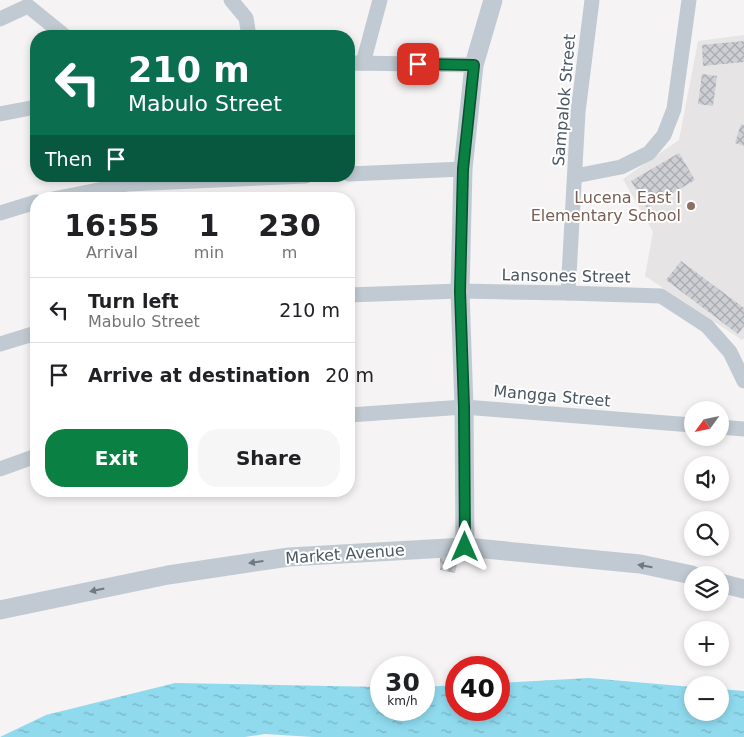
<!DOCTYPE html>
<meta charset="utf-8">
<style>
body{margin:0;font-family:"DejaVu Sans",sans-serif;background:#f6f6f6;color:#202124;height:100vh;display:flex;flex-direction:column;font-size:19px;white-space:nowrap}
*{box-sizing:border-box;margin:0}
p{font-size:16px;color:#757577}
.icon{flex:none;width:28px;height:28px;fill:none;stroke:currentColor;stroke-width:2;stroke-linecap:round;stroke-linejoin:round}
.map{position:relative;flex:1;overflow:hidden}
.sheet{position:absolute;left:30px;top:192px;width:325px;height:305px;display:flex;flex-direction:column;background:#fff;border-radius:20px;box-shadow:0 2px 8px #0003}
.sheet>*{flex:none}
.top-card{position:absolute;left:30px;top:30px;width:325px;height:152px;border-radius:20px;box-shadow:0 2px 8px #0003;background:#0b6e4f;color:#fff;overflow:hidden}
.needle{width:32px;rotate:237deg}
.controls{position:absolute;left:684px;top:401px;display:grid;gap:10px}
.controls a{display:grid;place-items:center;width:45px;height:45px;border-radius:50%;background:#fff;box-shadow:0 2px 8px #0003;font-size:25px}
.speed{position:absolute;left:370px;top:656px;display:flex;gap:10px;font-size:25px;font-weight:700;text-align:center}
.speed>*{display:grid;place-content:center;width:65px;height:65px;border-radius:50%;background:#fff;box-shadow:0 2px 8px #0003;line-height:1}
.speed small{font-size:12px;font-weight:400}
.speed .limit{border:8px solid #d22;background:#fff;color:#111}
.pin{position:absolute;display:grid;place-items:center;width:42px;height:42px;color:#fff;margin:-21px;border-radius:10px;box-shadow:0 2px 8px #0006}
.me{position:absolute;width:55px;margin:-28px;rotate:0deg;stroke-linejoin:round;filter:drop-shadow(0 0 4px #0008)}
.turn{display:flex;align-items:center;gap:18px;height:105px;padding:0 15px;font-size:22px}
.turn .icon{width:65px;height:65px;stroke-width:2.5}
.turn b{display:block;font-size:35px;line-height:42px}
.then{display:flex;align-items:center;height:48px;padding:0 15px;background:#0003;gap:10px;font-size:19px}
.eta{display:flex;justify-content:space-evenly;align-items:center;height:85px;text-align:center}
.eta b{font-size:30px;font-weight:700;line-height:35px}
.primary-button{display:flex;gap:10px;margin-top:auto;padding:10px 15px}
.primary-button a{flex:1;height:58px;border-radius:20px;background:#0b8043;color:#fff;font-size:20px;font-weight:700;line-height:58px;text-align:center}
.primary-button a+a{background:#f6f6f6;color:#202124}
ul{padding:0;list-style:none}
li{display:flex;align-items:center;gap:15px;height:65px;padding:0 15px;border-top:1px solid #e0e0e0}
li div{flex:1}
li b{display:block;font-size:19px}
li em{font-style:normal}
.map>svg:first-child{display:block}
.education{fill:#e6e4e5}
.water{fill:url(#water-ripples)}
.building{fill:url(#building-cross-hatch)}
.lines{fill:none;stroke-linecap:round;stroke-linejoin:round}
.minor{stroke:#c1cad2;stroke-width:15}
.tertiary{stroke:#c1cad2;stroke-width:19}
.oneway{fill:#6e7983}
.route-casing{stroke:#07532c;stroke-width:12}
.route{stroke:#0b8043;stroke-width:9}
.education-dot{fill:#8d6e63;stroke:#fff;stroke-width:2}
.labels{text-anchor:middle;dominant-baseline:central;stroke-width:4;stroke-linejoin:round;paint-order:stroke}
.street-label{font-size:16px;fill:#4a5661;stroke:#fff}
.education-label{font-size:16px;fill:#785e54;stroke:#fff;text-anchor:end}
</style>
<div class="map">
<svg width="744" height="737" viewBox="0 0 744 737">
<defs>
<pattern id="water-ripples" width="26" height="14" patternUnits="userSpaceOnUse" patternTransform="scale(1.25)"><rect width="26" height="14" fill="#90daee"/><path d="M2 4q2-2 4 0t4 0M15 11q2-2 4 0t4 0" fill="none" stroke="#78b4c4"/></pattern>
<pattern id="building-cross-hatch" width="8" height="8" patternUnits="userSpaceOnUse" patternTransform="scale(1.25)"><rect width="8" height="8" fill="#cdcfd5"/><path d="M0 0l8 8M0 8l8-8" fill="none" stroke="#a8abb0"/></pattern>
</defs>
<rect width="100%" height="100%" fill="#f5f3f3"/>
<polygon class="education" points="744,35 744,338 742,340 645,276 653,232 623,179 679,140 698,41"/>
<polygon class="water" points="589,678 692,687 692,712 720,712 720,689 744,691 744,737 313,737 265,734 245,737 0,737 46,715 175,683 381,687 381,710 424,710 424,687 456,685 456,710 499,710 499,683"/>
<g class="building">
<polygon points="744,41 744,62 703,66 702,45"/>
<polygon points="702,74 717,76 713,106 698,104"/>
<polygon points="741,124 744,125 744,146 735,143"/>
<polygon points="679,153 695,180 647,208 631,181"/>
<polygon points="681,261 744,308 744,326 738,334 666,280"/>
<polygon points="440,558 458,559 455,573 440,570"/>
</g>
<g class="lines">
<g class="minor">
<polyline points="231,0 246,18 249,36"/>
<polyline points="0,19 28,6 65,36"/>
<polyline points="363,63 380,0"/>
<polyline points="349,64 356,63 474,65"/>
<polyline points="0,114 36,107"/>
<polyline points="349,174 463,169"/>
<polyline points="575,176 621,167 649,153 664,135 674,109 689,0"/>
<polyline points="53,199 128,184 306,176"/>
<polyline points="0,213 36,202"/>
<polyline points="568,293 578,112 592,0"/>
<polyline points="349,295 460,291 568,293 661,296 707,326 730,352 744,381"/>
<polyline points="0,344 36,333"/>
<polyline points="349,415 464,407 692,425"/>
<polyline points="720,427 744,429"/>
<polyline points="0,469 36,456"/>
</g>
<g class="tertiary">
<polyline points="465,547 464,407 460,291 463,169 474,65 493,0"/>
<polyline points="720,583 744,589"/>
<polyline points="0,610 168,575 289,557 465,547 640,564 692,575"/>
</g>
</g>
<defs><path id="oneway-solid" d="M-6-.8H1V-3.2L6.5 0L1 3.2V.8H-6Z" transform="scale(1.25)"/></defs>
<g class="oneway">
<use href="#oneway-solid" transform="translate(256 562) rotate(172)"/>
<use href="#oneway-solid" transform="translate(645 566) rotate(-170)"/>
<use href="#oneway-solid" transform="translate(97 590) rotate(168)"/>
</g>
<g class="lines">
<defs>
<polyline id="route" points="418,64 474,65 463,169 460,291 464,407 465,547"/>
</defs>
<use href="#route" class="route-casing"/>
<use href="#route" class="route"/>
</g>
<circle class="education-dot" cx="691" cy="206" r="5"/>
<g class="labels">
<g class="street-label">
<text transform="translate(564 100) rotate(-85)">Sampalok Street</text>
<text transform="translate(566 276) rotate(1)">Lansones Street</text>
<text transform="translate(552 396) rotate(5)">Mangga Street</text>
<text transform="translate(345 554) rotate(-4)">Market Avenue</text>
</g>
<g class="education-label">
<text x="681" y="197">Lucena East I<tspan x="681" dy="18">Elementary School</tspan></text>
</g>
</g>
</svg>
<div class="controls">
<a><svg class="needle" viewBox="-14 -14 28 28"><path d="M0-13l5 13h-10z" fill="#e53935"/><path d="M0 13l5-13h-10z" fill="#757577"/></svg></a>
<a><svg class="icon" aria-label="sound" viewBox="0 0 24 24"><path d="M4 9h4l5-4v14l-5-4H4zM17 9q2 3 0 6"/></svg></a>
<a><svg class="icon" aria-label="search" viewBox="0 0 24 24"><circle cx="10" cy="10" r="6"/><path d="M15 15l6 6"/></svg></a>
<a><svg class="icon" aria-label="layers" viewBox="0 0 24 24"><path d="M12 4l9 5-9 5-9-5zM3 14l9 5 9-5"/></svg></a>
<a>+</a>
<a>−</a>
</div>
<div class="speed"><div>30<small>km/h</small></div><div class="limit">40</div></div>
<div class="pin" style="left:418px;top:64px;background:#d93025"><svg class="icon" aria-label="arrive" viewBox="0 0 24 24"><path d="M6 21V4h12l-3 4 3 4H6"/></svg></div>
<svg class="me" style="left:465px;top:547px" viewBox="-20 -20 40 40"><path d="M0-17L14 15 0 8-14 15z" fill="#0b8043" stroke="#fff" stroke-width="4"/></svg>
<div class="top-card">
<div class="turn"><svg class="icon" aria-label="left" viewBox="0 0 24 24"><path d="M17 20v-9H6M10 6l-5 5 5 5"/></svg><div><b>210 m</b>Mabulo Street</div></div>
<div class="then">Then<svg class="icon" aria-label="arrive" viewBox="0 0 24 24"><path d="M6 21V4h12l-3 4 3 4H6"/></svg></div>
</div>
<section class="sheet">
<div class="eta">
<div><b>16:55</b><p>Arrival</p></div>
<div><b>1</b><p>min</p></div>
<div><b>230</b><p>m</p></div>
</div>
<ul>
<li><svg class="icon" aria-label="left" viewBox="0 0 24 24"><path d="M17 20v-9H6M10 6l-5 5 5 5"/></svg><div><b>Turn left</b><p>Mabulo Street</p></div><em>210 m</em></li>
<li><svg class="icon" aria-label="arrive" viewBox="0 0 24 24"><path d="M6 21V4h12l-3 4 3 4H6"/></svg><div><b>Arrive at destination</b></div><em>20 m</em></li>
</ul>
<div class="primary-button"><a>Exit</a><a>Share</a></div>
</section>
</div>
